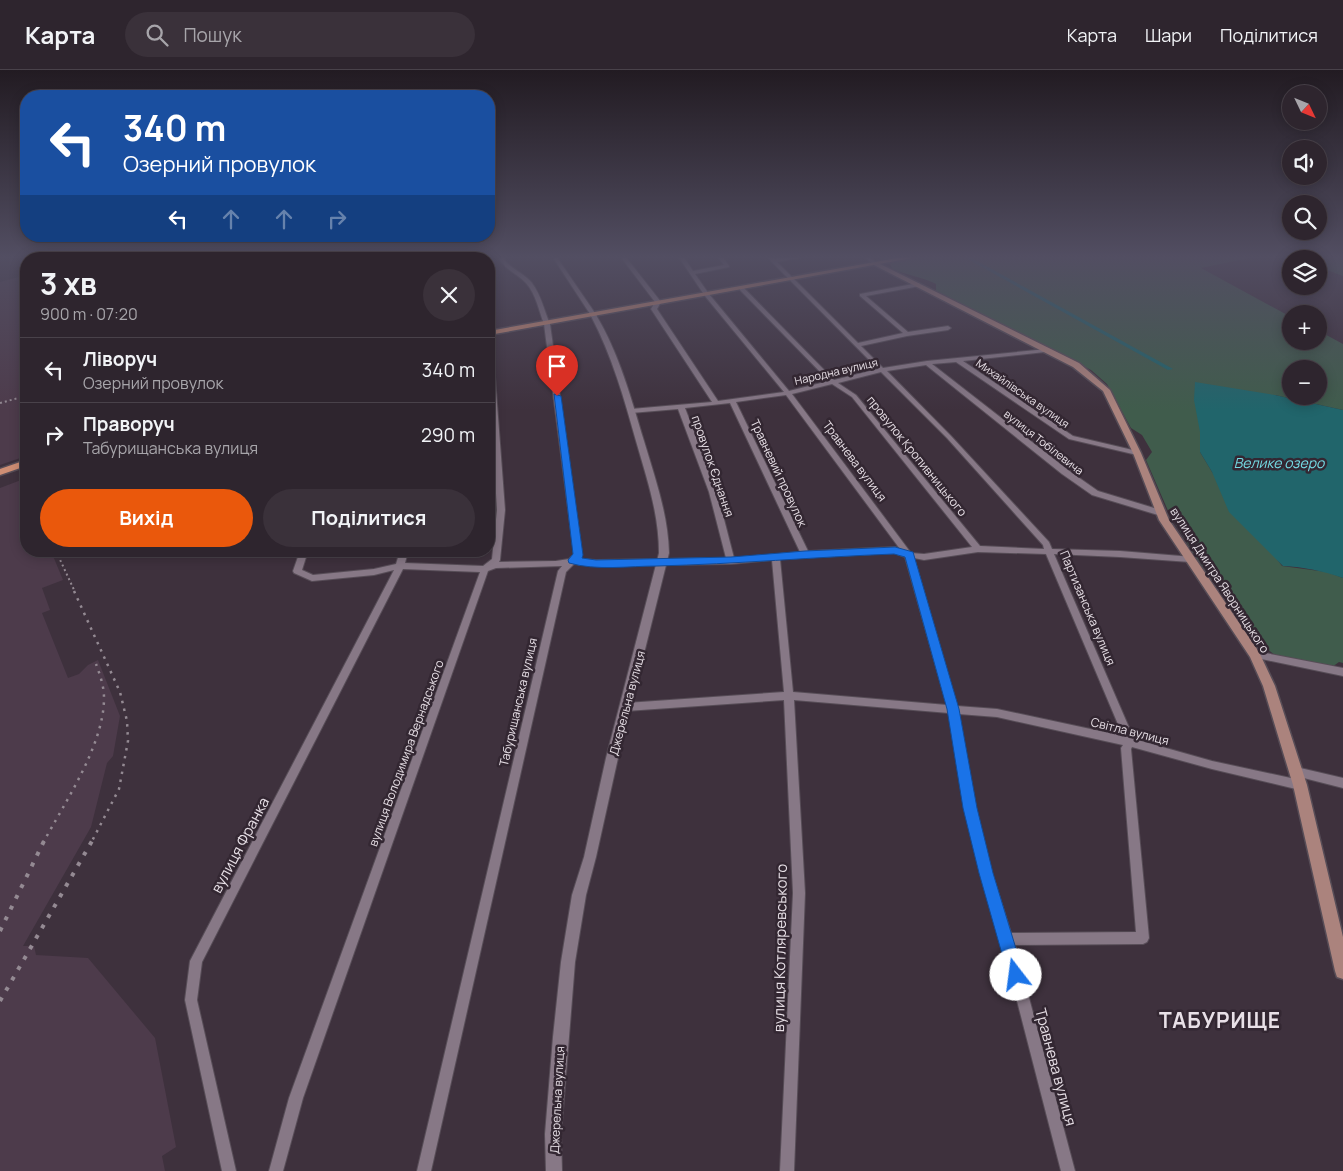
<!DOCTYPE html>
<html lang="uk">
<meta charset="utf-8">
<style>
body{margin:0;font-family:Manrope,sans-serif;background:#3a313a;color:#f1f3f6;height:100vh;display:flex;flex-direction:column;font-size:19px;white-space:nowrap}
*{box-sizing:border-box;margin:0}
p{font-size:16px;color:#a7a5aa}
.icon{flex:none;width:28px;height:28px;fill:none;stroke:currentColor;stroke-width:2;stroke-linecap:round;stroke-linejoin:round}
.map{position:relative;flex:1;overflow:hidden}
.side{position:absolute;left:20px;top:182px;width:475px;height:305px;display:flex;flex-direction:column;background:#2e252e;border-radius:20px;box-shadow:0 2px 12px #0003,0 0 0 1px #49424a}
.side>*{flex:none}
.hud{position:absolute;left:20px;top:20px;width:475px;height:152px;border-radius:20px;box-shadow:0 2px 12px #0003,0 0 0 1px #49424a;background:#1a4fa0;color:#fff;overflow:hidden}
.needle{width:32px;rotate:133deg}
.buttons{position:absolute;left:1282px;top:15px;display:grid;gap:10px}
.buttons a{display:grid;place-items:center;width:45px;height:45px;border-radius:50%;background:#2e252e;box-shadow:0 2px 12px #0003,0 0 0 1px #49424a;font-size:25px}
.pin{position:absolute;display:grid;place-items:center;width:42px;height:42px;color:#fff;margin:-51px -21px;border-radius:50% 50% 50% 0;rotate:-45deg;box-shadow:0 0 5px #0007}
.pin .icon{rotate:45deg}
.me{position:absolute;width:55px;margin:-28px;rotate:345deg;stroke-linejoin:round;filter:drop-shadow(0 0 4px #0008)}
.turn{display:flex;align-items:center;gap:18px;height:105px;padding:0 20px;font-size:22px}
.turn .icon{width:65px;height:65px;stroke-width:2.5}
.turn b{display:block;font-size:35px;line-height:42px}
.lanes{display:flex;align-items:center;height:48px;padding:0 20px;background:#0003;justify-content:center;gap:25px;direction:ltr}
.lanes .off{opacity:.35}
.round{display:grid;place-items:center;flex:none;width:52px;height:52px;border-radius:26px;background:#3a313a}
.overview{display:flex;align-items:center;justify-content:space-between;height:85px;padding:0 20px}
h1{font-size:30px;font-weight:700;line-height:38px}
.cta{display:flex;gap:10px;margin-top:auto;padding:10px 20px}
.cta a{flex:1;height:58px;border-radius:30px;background:#ea580c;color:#fff;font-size:20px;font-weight:700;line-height:58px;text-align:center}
.cta a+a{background:#3a313a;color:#f1f3f6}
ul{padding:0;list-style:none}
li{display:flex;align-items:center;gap:15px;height:65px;padding:0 20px;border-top:1px solid #49424a}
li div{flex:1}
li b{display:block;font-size:19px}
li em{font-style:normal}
header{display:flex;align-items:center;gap:30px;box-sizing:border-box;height:70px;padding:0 25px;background:#2e252e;border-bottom:1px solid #49424a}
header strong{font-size:24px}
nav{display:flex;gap:28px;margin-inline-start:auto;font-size:18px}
.search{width:350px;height:45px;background:#3a313a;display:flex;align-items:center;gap:12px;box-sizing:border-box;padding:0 18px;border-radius:28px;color:#a7a5aa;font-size:19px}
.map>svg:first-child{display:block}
.built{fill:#4d3b4b}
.green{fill:#405c4c;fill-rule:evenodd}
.water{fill:#21656b}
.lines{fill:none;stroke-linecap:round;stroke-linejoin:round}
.canal{fill:#21656b;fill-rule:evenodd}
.minor-casing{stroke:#574d57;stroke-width:2}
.tertiary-casing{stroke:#574d57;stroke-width:2}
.secondary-casing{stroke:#574d57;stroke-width:3}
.primary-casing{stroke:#574d57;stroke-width:3}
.minor{fill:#877886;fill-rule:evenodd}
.tertiary{fill:#877886;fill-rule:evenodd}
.secondary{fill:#ab837d;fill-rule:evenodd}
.primary{fill:#cf8e74;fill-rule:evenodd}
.rail-far2{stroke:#948a93;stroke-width:2;stroke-dasharray:2 3;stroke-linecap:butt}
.rail-far1{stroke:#948a93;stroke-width:2.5;stroke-dasharray:2.5 5.5;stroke-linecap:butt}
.rail{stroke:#948a93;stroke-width:4;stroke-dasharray:4 8;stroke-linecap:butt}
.route{fill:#1a73e8;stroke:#114b97}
.labels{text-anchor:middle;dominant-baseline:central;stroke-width:5;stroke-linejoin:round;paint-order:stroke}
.far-street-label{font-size:11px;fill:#e8e0e7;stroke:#332732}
.street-label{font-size:12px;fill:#e8e0e7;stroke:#332732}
.water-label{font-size:14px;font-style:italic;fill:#74dce5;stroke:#332732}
.near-street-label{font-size:15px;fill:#e8e0e7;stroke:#332732}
.near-district-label{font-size:21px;font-weight:bold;letter-spacing:1px;fill:#e8e0e7;stroke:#332732}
</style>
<header>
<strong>Карта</strong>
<div class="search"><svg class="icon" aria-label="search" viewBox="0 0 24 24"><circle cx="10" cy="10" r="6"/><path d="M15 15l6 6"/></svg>Пошук</div>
<nav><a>Карта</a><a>Шари</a><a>Поділитися</a></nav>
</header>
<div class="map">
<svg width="1343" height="1101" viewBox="0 0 1343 1101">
<rect width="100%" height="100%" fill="#3e313d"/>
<g class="built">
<polygon points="180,186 328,186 323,189 177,189 181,188"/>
<polygon points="26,205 26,386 0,395 0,212"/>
<polygon points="21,410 26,422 26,481 51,481 63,510 42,518 50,540 42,543 68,608 79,604 88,595 98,590 120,646 113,686 107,693 91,757 23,876 34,876 36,885 88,888 155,968 176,1077 162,1086 165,1101 0,1101 0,418"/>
</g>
<g class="green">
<path d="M874 186H1212L1223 188 1259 186 1201 198 1291 247V271H1319V261L1343 274V340L1275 325 1200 362V382L1212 402 1282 496 1327 502 1343 508V593L1339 592 1332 597 1275 585 1254 569 1194 484 1169 443 1146 390 1152 382 1142 365 1131 358 1107 314 1091 300 936 221V214C922 207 907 205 892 199 889 187 882 191 874 186ZM1291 299H1319V326H1291Z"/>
<polygon points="1291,186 1343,186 1343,206 1319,197 1319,189 1298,189"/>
</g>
<path class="water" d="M1195 312 1275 325 1343 340V508C1323 501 1304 497 1283 496L1229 442 1212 402 1200 382V362L1194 330Z"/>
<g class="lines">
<polygon class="canal" points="962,186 968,186 1173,299 1168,300"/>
<defs>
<g id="minor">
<polygon points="135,186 139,186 141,189 136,189"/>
<path d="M334 186H356C350 189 339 191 334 186Z"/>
<polygon points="374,186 378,186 380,189 375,189"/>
<polygon points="441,186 445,186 447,189 442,189"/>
<path d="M498 186H502C509 199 523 202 532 213 541 225 544 240 550 254L582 485 579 489 596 490 726 488 709 422 678 339 631 343 628 341 631 339 712 332 651 239 655 232 620 186H625L661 232 657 239 718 331 784 322 705 226 678 186H683L693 201 724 195 717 186H722L729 196V197L695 204 709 224 789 321 829 311 740 220V218H744L834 310 878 299 766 186H771L774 189 797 186H809L777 192 858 273 903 263 860 226V224L918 213 920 214V216L866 226 908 262 948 256 951 258 948 260 907 266 861 276 883 298 927 291 1047 279 1048 280 1045 282 963 291 1073 366 1137 381 1140 383 1137 385 1069 369 956 292 932 294 1068 400 1098 421 1164 441 1165 443 1164 445H1158L1092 425 1062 404 926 295 887 301 951 366 1049 472 1052 479 1120 481 1193 487 1194 489 1190 492 1120 487 1054 484 1134 669 1212 691 1300 710 1304 712 1305 715 1304 718 1300 720 1212 699 1132 677 1131 679 1149 868 1147 872 1143 874 1015 875 1075 1101H1061L1001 869 980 803 965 738 949 643 794 630 805 823 794 1101H780L793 823 784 630 626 641 623 640 621 637 623 634 626 633 784 622 772 490 731 494 596 496 574 494 566 502 431 1101H417L558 501 562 496 496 498 488 501 303 1028 283 1101H269L289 1028 480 502 403 499 202 892 197 930 236 1101H222L185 930 190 891 394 500 374 505 312 511 294 503 293 501 300 481H308L302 500 313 505 374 499 396 494 400 481H408L405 493 483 496 492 489 497 440 489 308V265L492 267 505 440 500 490 499 492 556 491 569 489 574 484 544 254C539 241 536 224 526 213 517 203 504 200 498 186ZM881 302 947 368 1043 475 1044 479 980 476 856 325 838 313ZM832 314 852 327 972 477 924 484 911 483 792 324ZM786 325 900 479 895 477 808 481 736 332ZM730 333 800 482 734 488 717 422 685 338ZM978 482 1046 484 1123 666 997 639 957 636 914 488 924 490ZM894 483 905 487 947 635 793 622 780 489ZM959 644 997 647 1123 675 1121 678 1136 862 1011 863 992 803 975 738Z"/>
<polygon points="552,186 556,186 597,246 596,247 592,247"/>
<polygon points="863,186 868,186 878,194 874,195"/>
<polygon points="1255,581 1343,598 1343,606 1252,587 1250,585 1252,583"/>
<polygon points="1296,697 1343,708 1343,718 1292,705 1291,702 1292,699"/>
</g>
<path id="tertiary" d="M592 245H596C619 283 631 328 644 371 655 408 668 444 669 483L618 688 596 787 586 825 575 892 569 967 561 1064 562 1101H546L545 1064 553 967 561 892 572 825 584 787 606 688 659 483C659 444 647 409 636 371 624 328 612 286 591 246Z"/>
<polygon id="secondary" points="876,192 1079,293 1110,320 1141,383 1169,450 1259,582 1275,616 1307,715 1343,867 1343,909 1337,907 1335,901 1293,715 1263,616 1250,587 1159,450 1133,383 1103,321 1073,297 874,195 873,194"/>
<g id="primary">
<polygon points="908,186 923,186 489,265 489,261"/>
<polygon points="26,390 26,396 0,405 0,399"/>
</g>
</defs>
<use href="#minor" class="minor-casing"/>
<use href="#tertiary" class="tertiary-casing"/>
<use href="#secondary" class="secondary-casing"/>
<use href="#primary" class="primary-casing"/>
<use href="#minor" class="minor"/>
<use href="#tertiary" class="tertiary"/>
<use href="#secondary" class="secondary"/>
<use href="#primary" class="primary"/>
<g class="rail-far2">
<polyline points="0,333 26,326"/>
<polyline points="56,481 75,522"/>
</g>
<g class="rail-far1">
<polyline points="74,521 120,622 127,651 128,671 119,719 91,773"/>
<path d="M43 773C65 732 104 675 104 628 104 616 100 605 96 594"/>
</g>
<g class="rail">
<polyline points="0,861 44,771"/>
<polyline points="0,931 92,771"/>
</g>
</g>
<linearGradient id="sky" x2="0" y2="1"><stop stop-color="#221b22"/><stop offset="0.55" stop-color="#524e62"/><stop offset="1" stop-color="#524e62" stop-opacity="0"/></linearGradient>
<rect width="1343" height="340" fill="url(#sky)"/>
<path class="route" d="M554 324 561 326 583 485 582 488 596 490 731 487 805 481 895 477 913 482 959 639 977 738 993 803 1024 905 1022 910 1016 913 1010 910 1008 905 979 803 963 738 947 639 905 487 894 484C815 487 736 494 657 496 629 496 597 501 569 493L568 490 573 484Z"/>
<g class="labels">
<g class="far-street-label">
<text transform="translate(836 301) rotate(-13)">Народна вулиця</text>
<text transform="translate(1023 323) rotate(35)">Михайлівська вулиця</text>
<text transform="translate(1044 372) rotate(38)">вулиця Тобілевича</text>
</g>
<g class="street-label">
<text transform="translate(917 386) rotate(51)">провулок Кропивницького</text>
<text transform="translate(855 391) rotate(53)">Травнева вулиця</text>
<text transform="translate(713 396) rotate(71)">провулок Єднання</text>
<text transform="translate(779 403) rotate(65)">Травневий провулок</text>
<text transform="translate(1220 510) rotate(57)">вулиця Дмитра Яворницького</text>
<text transform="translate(1088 538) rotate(67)">Партизанська вулиця</text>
<text transform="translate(518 632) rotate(-77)">Табурищанська вулиця</text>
<text transform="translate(627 633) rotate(-75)">Джерельна вулиця</text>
<text transform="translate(1130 661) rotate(14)">Світла вулиця</text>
<text transform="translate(406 683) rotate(-70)">вулиця Володимира Вернадського</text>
<text transform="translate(557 1030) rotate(-87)">Джерельна вулиця</text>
</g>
<g class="water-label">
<text x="1279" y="392">Велике озеро</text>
</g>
<g class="near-street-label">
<text transform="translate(240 775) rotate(-62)">вулиця Франка</text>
<text transform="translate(780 878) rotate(-89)">вулиця Котляревського</text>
<text transform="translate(1056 997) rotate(75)">Травнева вулиця</text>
</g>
<g class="near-district-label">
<text x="1220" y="950">ТАБУРИЩЕ</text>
</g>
</g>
</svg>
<div class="buttons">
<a><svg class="needle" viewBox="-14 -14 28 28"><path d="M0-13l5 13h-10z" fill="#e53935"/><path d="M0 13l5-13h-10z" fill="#a7a5aa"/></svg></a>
<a><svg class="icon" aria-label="sound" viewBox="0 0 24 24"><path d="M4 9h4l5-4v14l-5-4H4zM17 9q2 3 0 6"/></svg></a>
<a><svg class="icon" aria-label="search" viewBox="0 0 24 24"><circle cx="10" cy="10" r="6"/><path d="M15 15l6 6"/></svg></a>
<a><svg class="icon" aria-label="layers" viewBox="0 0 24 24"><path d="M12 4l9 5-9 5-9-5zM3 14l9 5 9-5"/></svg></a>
<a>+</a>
<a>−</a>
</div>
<div class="pin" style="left:557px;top:326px;background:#d93025"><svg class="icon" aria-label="arrive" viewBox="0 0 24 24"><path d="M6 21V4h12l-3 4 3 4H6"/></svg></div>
<svg class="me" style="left:1016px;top:905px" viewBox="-20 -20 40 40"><circle r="19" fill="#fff"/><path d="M0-13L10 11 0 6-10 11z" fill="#1a73e8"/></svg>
<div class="hud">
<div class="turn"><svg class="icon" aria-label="left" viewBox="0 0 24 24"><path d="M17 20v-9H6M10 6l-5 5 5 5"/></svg><div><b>340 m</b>Озерний провулок</div></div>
<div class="lanes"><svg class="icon" aria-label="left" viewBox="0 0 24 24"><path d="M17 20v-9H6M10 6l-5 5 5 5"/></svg><svg class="icon off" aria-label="ahead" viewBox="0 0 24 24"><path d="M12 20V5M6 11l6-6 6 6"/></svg><svg class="icon off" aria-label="ahead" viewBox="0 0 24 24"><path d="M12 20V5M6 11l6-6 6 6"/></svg><svg class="icon off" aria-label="right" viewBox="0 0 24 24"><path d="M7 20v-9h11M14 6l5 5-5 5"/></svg></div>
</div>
<section class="side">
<div class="overview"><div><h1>3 хв</h1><p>900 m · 07:20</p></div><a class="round"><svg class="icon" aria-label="close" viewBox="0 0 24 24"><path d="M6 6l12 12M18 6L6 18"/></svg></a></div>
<ul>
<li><svg class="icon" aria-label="left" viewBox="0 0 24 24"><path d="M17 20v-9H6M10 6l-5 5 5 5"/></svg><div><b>Ліворуч</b><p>Озерний провулок</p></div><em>340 m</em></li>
<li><svg class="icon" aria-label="right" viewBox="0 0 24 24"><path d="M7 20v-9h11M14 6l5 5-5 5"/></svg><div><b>Праворуч</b><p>Табурищанська вулиця</p></div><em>290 m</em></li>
</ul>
<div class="cta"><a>Вихід</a><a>Поділитися</a></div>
</section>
</div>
